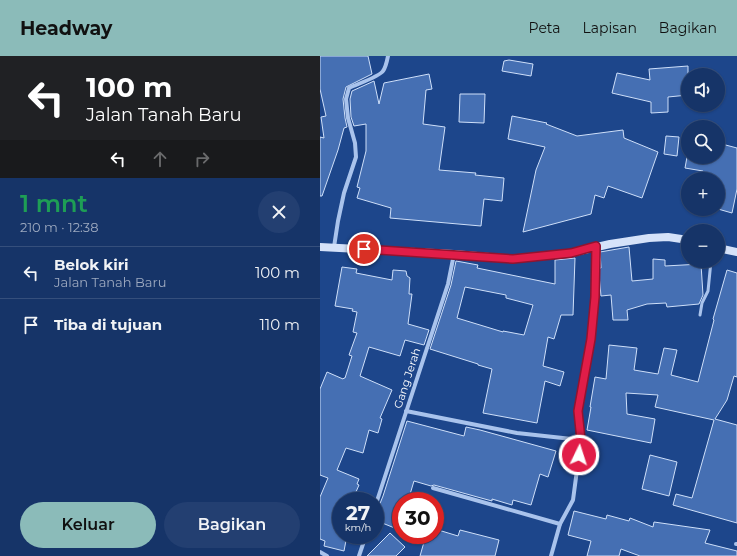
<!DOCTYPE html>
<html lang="id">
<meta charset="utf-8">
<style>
body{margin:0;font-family:Montserrat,sans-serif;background:#233f71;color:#f1f3f6;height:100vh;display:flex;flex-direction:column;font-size:15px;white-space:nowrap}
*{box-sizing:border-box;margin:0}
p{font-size:13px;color:#9eaac0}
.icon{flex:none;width:22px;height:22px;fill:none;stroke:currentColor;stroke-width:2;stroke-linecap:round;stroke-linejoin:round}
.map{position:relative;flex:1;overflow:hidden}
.details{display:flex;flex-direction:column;background:#163468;width:320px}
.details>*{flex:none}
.hud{background:#202124;color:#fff;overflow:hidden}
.controls{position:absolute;left:361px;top:12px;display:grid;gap:8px}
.controls a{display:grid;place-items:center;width:44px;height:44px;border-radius:50%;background:#163468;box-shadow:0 1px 3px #0004,0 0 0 1px #354f7c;font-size:20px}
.speed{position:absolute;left:12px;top:436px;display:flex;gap:8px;font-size:20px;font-weight:700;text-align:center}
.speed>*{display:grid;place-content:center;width:52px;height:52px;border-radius:50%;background:#163468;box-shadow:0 1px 3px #0004,0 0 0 1px #354f7c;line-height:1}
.speed small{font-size:10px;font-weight:400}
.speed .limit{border:6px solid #d22;background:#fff;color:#111}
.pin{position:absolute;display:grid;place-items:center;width:34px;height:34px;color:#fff;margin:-17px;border:2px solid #fff;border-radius:50%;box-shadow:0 1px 4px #0007}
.me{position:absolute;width:44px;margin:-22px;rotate:4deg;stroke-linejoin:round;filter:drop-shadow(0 0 3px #0008)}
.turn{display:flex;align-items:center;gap:14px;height:84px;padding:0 20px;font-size:18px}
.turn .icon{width:52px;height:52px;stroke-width:2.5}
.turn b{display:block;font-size:28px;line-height:34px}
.lanes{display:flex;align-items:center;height:38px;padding:0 20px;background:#0003;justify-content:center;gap:20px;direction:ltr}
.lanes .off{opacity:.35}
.round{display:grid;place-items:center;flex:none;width:42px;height:42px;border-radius:21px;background:#233f71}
.head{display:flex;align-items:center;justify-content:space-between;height:68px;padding:0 20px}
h1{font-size:24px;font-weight:600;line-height:30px;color:#1e9e55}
.cta{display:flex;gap:8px;margin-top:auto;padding:8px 20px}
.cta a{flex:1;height:46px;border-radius:24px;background:#8bbbb9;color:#111;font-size:16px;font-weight:600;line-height:46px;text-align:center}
.cta a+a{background:#233f71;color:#f1f3f6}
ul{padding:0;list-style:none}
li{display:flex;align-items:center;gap:12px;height:52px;padding:0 20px;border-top:1px solid #354f7c}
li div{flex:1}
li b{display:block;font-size:15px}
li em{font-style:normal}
header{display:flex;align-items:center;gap:24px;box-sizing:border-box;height:56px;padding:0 20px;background:#8bbbb9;color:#111}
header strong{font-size:19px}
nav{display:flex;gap:22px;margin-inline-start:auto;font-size:14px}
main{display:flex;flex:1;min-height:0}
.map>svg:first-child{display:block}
.building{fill:#456fb3;stroke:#cedff9;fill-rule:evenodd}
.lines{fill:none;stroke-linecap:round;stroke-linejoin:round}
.service{stroke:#a9c3ec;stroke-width:3}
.minor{stroke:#a9c3ec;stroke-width:4}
.secondary{stroke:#d5e2f9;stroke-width:8}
.route-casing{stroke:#92132f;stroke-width:10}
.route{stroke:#e11d48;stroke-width:7}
.labels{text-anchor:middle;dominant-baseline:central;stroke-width:3;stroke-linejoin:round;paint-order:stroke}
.street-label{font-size:11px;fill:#fff;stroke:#1d468b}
</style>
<header>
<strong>Headway</strong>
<nav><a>Peta</a><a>Lapisan</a><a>Bagikan</a></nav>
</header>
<main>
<section class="details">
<div class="hud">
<div class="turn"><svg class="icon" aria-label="left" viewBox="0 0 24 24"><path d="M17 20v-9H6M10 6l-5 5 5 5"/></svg><div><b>100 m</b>Jalan Tanah Baru</div></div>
<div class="lanes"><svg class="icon" aria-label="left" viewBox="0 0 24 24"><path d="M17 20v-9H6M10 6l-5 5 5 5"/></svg><svg class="icon off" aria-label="ahead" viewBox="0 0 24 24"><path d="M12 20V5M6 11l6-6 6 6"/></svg><svg class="icon off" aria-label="right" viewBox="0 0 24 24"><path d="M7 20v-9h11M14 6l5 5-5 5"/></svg></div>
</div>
<div class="head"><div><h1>1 mnt</h1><p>210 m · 12:38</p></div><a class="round"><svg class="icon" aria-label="close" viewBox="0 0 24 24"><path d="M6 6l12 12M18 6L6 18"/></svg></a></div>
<ul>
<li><svg class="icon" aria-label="left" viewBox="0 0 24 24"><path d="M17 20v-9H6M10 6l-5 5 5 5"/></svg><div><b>Belok kiri</b><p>Jalan Tanah Baru</p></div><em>100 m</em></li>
<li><svg class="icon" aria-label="arrive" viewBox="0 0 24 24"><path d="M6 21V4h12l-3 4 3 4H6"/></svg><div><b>Tiba di tujuan</b></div><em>110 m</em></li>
</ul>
<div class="cta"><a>Keluar</a><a>Bagikan</a></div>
</section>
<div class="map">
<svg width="417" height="500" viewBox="0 0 417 500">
<rect width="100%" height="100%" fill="#1d468b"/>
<g class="building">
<polygon points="0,0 48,0 52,18 26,31 23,43 25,62 27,71 24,72 18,94 2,140 0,140 0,81 4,82 1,61 6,60 0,33"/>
<polygon points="189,4 213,8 211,20 182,15 184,5"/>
<polygon points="368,10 368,39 348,41 348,56 331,57 331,46 292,37 297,17 330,24 329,13"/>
<polygon points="109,18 112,33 106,34 103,68 125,71 119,114 156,117 155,119 184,122 182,145 164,143 161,170 70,162 71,152 37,142 40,132 37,131 46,95 46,68 34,70 31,61 30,43 32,35 54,25 59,48 64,27"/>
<polygon points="140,38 165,38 164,67 139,66"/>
<polygon points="192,60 227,67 226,68 257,80 303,74 304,82 338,96 322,142 288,130 284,142 275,139 271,158 203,176 216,114 225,91 188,83"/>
<polygon points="346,80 359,81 357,100 344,98"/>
<polygon points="398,87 417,92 417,133 412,157 398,153 398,123 383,123 383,115 365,112 367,101 398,101"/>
<polygon points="309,191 312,225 333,223 333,203 345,204 345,210 381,208 383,239 379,248 347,251 346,247 327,248 307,254 308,264 293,264 291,239 281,240 279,219 279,212 281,212 280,196"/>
<path d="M255 202 253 259H241L234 283 228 281 223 310 244 316 240 330 225 325 217 367 163 357 172 313 158 309V308L110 293 131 229 136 205 158 209 157 212 235 228V204ZM145 231 186 239V242L213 249 204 279 183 275V276L137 262Z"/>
<polygon points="22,211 37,213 36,217 72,224 73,214 86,215 87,220 90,222 89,238 92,238 88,268 109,274 104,289 85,284 80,300 49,291 40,320 72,334 60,362 62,363 58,377 49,374 43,397 26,392 17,414 39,423 37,428 39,429 32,445 21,445 21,479 27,479 24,495 4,490 5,485 0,483 0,441 8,422 0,419 0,333 7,316 23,323 24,322 25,322 32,300 29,299 37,277 33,276 37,256 32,255 33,253 15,250"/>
<polygon points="407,214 417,217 417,321 414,320 407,344 395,363 417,369 417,467 353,449 356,438 372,442 394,364 335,351 338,339 306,337 307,358 335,363 331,387 267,374 271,351 270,351 275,321 286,323 289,289 317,292 314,314 338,318 344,292 357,294 351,319 378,326 394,264 393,263"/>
<polygon points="87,365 144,380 146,371 160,374 236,395 228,421 220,418 211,449 193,444 192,449 172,443 172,445 114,429 111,430 94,425 88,445 81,445 81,463 77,473 55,464 55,460 63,440"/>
<polygon points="330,399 357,406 349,440 322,433"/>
<polygon points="254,455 286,463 287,459 309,465 310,462 333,471 334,466 390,474 385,487 417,495 417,500 320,500 301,493 299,500 267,500 271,485 248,479"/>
<polygon points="115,473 138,480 140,474 179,484 175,500 100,500 106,479 115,479"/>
<polygon points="70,477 85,491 76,500 47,500"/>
</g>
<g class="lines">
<polyline class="service" points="380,259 382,247 388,235 391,205"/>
<g class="minor">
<path d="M14 191 18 165 24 137 36 101 35 87 28 62 26 43 29 32C37 28 59 21 63 15 66 11 67 5 68 0"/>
<polyline points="86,355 197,377 261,384"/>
<polyline points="113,432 240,468"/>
<polyline points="55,451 128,228 134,198"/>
<polyline points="416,488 417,488"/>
<polyline points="0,496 7,500"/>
<polyline points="39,500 46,479"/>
<polyline points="231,500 240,468 253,444 261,384 258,355 271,283 275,241 276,191"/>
</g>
<g class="secondary">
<polyline points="0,191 134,198 193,203 251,197 290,188 329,182 348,181 368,184"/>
<polyline points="398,192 417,196"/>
</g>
</g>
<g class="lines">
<defs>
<polyline id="route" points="44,193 193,203 251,197 276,190 275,241 271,283 258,355 261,384 259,399"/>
</defs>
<use href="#route" class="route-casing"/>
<use href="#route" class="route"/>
</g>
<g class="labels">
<g class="street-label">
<text transform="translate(87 322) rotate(-72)">Gang Jerah</text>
</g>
</g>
</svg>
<div class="controls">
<a><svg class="icon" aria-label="sound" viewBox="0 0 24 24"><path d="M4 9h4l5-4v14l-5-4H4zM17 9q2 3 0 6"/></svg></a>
<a><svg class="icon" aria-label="search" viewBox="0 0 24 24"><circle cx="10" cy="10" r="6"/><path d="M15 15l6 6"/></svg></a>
<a>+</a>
<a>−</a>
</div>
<div class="speed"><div>27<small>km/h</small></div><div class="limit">30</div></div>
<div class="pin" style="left:44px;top:193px;background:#d93025"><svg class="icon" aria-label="arrive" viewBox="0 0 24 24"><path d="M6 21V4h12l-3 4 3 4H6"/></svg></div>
<svg class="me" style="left:259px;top:399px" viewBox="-20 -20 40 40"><circle r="17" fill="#e11d48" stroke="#fff" stroke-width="3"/><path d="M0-11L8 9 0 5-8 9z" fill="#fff"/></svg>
</div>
</main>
